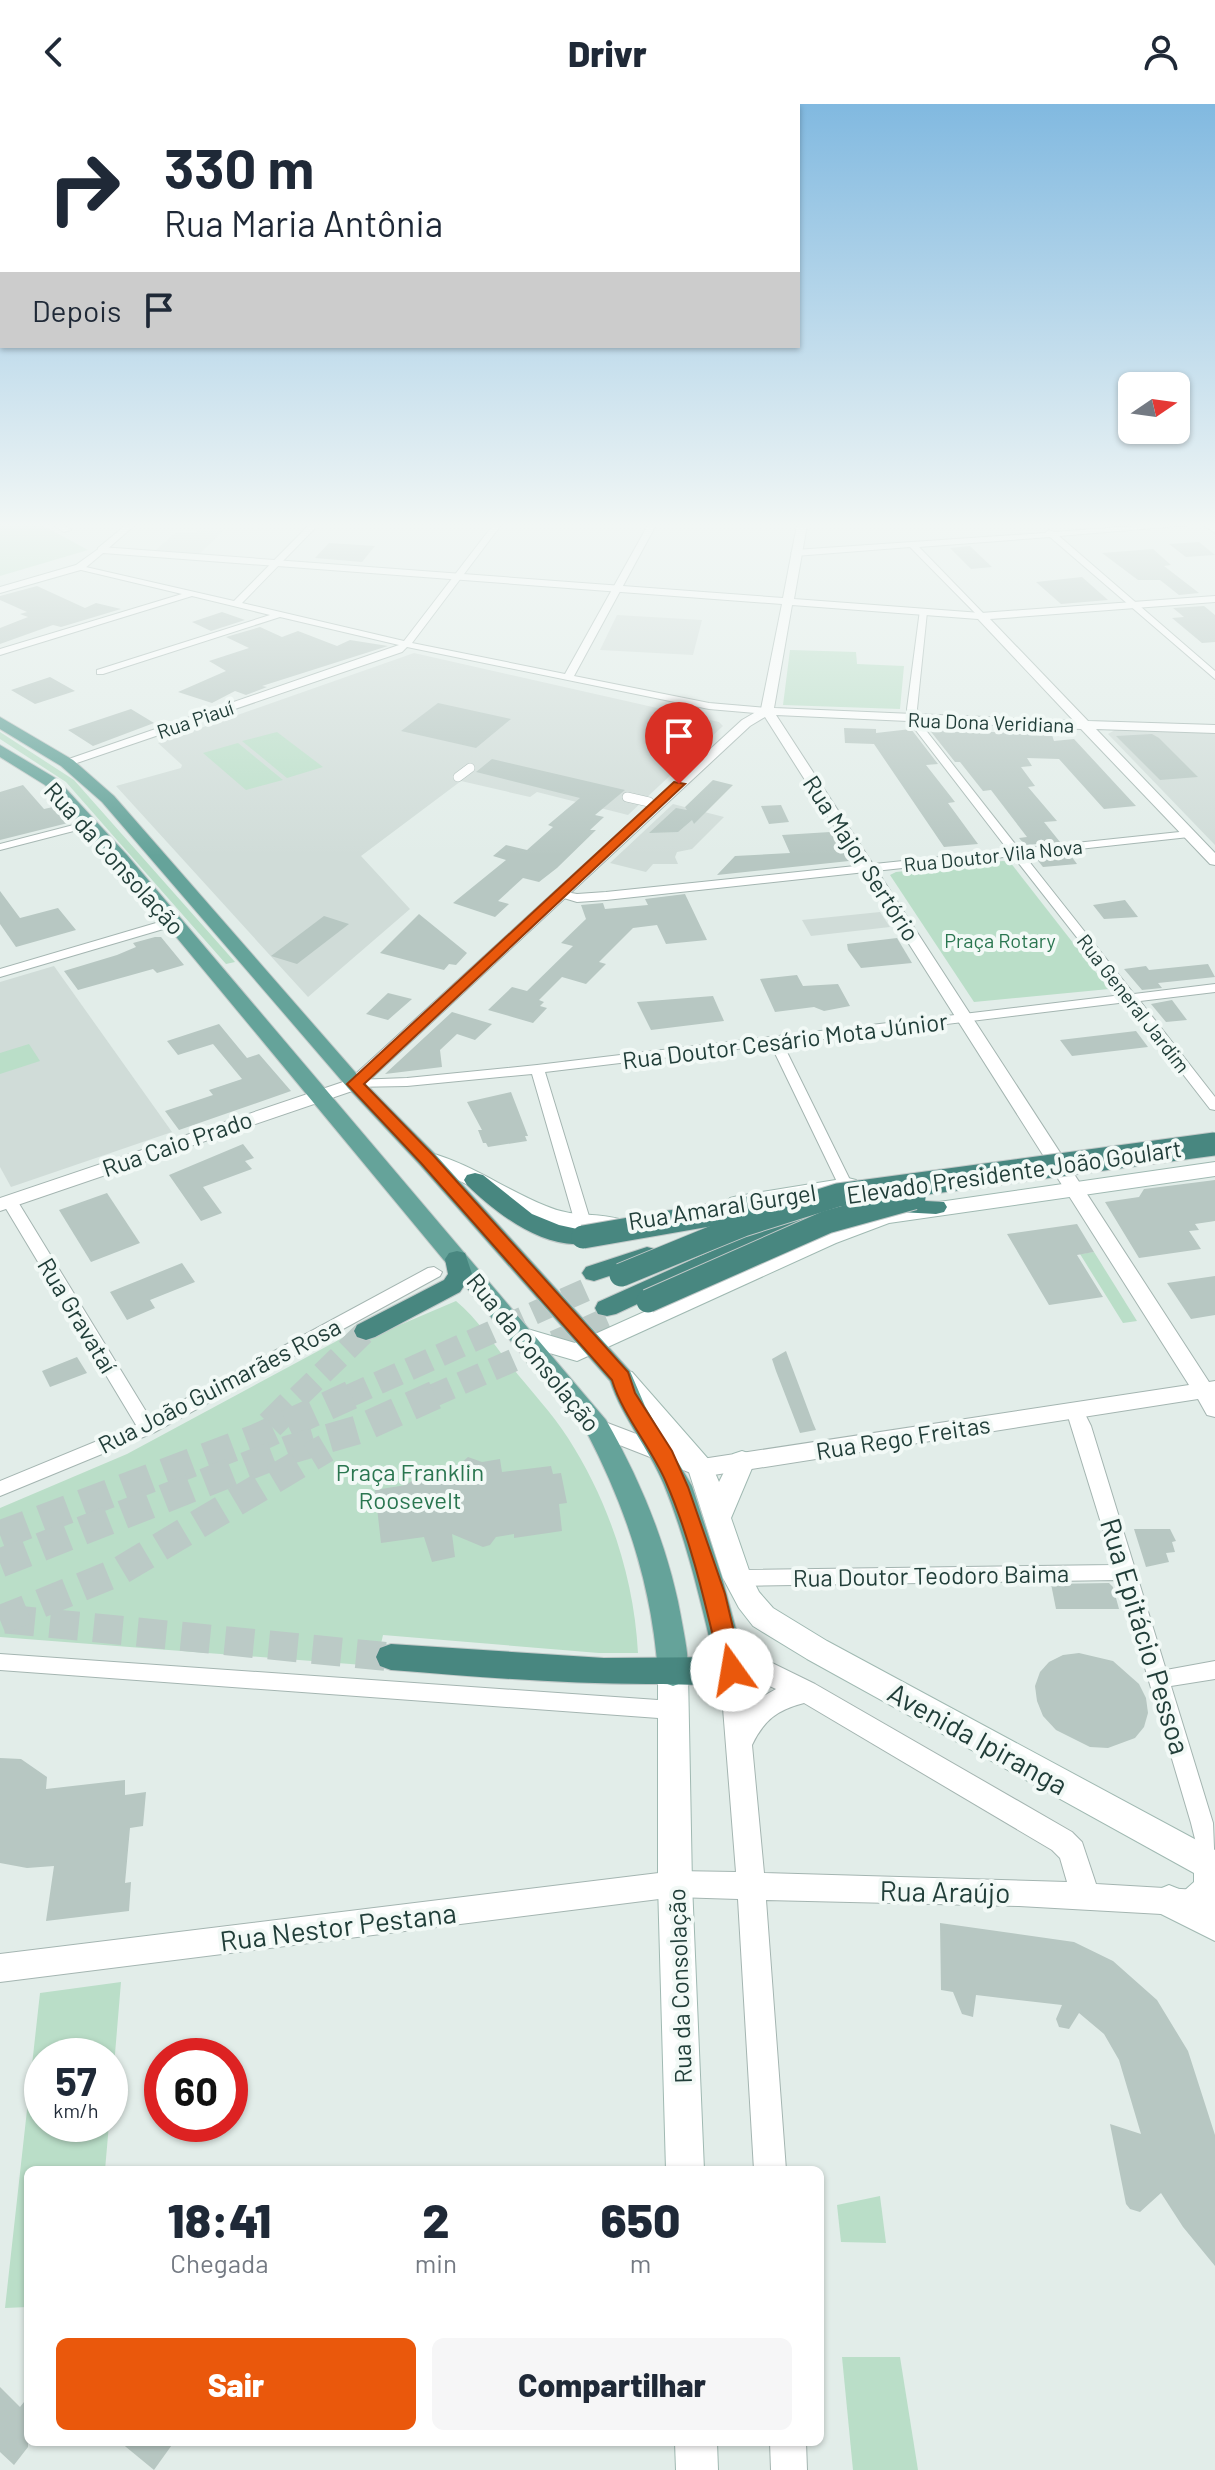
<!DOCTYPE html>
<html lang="pt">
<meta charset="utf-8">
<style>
body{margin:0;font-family:Barlow,sans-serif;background:#f6f6f7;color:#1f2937;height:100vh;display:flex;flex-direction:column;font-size:30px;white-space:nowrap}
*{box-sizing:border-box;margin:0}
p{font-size:26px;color:#747a83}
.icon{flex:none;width:44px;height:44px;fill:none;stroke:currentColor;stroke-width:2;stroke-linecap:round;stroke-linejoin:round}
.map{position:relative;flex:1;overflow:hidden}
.drawer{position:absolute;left:24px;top:2062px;width:800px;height:280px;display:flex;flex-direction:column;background:#fff;border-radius:12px;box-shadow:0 2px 6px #0004}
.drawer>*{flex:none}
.banner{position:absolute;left:0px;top:0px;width:800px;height:244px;box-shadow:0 2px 6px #0004;background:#fff;color:#1f2937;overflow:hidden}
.needle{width:52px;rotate:77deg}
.tools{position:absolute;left:1118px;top:268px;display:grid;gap:16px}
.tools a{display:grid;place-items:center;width:72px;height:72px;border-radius:12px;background:#fff;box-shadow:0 2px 6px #0004;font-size:40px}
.speed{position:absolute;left:24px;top:1934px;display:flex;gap:16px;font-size:40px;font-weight:700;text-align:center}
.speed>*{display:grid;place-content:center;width:104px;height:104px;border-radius:50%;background:#fff;box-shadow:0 2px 6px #0004;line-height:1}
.speed small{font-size:20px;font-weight:400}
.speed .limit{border:12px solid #d22;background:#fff;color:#111}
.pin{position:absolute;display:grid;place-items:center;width:68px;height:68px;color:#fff;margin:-82px -34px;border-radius:50% 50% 50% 0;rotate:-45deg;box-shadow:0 0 8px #0007}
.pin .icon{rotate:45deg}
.me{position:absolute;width:88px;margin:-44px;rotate:347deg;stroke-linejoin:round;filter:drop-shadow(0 0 6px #0008)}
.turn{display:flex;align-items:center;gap:28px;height:168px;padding:0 32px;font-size:36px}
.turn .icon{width:104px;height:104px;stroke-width:2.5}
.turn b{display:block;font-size:56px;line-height:68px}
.then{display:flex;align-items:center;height:76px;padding:0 32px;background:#0003;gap:16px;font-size:30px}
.eta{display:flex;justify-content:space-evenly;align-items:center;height:136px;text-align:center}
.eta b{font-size:48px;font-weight:800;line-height:56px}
.primary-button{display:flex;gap:16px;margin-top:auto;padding:16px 32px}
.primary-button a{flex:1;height:92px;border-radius:12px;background:#ea580c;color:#fff;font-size:32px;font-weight:800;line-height:92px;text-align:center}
.primary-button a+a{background:#f6f6f7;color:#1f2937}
header{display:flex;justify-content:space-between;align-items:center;height:104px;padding:0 32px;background:#fff;font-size:36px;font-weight:800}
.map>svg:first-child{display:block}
.built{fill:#d0dcd8}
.green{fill:#badec8}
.building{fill:#b7c7c2}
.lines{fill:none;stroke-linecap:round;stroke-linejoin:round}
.trunk-tunnel-far1{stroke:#bbcac6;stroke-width:23;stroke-dasharray:23 11;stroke-linecap:butt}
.trunk-tunnel{stroke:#bbcac6;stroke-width:29;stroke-dasharray:29 15;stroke-linecap:butt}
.pedestrian-casing{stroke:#a4b5b1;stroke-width:10}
.minor-casing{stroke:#a4b5b1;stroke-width:2}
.tertiary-casing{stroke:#a4b5b1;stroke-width:2}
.secondary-casing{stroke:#a0b9b2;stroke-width:2}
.primary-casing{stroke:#c1c9c8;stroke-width:2}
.trunk-casing{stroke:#c1c9c8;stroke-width:2}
.pedestrian{stroke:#fff;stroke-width:9}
.minor{fill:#fff;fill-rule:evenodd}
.tertiary{fill:#fff;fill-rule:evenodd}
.secondary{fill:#fff;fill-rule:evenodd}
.primary{fill:#65a39a;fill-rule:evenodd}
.trunk{fill:#488780;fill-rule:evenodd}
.trunk-bridge-casing{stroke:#c1c9c8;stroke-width:25;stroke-linecap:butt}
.trunk-bridge{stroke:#488780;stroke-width:23}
.route{fill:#ea580c;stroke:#983908;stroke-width:2}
.labels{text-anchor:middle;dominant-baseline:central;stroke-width:8;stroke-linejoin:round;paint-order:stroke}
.far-street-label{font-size:20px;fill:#213e39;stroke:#f2f9f6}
.far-park-label{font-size:20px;fill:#2a7650;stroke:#f2f9f6}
.street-label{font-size:24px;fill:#213e39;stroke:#f2f9f6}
.park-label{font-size:24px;fill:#2a7650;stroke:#f2f9f6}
.near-street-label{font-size:28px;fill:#213e39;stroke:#f2f9f6}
</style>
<header><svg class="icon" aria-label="back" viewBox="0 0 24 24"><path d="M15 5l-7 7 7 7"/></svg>Drivr<svg class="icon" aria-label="person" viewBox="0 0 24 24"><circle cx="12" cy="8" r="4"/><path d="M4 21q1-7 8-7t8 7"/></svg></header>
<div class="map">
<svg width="1215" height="2366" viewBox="0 0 1215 2366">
<rect width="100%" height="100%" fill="#e2ede9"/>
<g class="built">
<polygon points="199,426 223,427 199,450 155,447 176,428 194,429"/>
<polygon points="617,511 702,516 693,551 600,546"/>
<polygon points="414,549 719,618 723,622 628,711 537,688 530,693 461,677 361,752 410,805 308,893 116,682 181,664 182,661 158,639"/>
<polygon points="1115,626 1215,629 1215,741 1108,630"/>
<polygon points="673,700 724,713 692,745 677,748 675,753 678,760 653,760 646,768 610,759"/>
<polygon points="880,808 890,823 811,832 802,816"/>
<polygon points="54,862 172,1028 11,1083 0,1063 0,878"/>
</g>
<g class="green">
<polygon points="0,421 42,421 88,446 0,472"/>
<polygon points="790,546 856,548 857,560 904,562 900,605 783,601"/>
<polygon points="0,628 74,676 235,858 226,860 66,678 0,635"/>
<polygon points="277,628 323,663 287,674 242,637"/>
<polygon points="238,639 283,676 246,686 203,649"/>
<polygon points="1003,757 1010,758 1109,885 974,898 890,771 896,768"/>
<polygon points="29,940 40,957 0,970 0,949"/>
<polygon points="1094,1148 1137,1217 1123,1219 1080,1150"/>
<path d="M456 1197C477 1214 494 1241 511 1262 530 1286 552 1309 568 1334 609 1398 634 1473 638 1549H599L383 1531 376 1562 0 1533V1404L127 1350 346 1232 360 1225 367 1235Z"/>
<polygon points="121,1878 110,2010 110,1952 42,1952 42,2020 109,2020 105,2066 28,2066 28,2203 5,2204 40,1889"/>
<polygon points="880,2092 886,2139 841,2138 837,2101"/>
<polygon points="842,2253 900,2253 918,2366 853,2366"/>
</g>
<g class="building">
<polygon points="1199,438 1215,451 1186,453 1169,440"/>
<polygon points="329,439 375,442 362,458 315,454"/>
<polygon points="970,442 992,463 971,465 950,444"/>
<polygon points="1153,445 1171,461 1164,462 1199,489 1179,491 1160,476 1138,476 1102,449"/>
<polygon points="1082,473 1108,496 1061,500 1036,478"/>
<polygon points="37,482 85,504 96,499 121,505 61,523 53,521 0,540 0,524 28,513 20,510 27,508 0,496 0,492"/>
<polygon points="1204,502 1215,511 1215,538 1202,539 1172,514 1184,513 1173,504"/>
<polygon points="222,508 245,516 211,527 192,518"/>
<polygon points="260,523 282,533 298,527 337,542 350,536 388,542 262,582 267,583 246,591 235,587 212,599 178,588 226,567 209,557 249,544 226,533"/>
<polygon points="50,573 75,587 35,600 11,586"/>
<polygon points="438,599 511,615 476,644 401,627"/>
<polygon points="131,605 154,619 93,642 68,626"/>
<polygon points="844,624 876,625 876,629 911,625 938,660 926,661 955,698 948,699 978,740 944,743 874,640 845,639"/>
<polygon points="928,624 955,625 955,628 1051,628 1054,637 1074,635 1136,702 1104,705 1059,655 1027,654 1032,662 1021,663 1035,682 1028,683 1057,717 1044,718 1060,738 1025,741 1019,734 1027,733 991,686 983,687 960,658 955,658"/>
<polygon points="1152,630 1159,634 1198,673 1160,676 1116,632"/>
<polygon points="492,655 625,686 595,711 604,713 590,726 596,726 557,764 539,778 523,774 498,797 509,800 495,813 453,799 506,756 493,752 506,741 527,746 553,723 548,721 580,694 476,668"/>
<polygon points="713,676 733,681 694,720 692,716 678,728 649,729 676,704 687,706 685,703"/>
<polygon points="23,681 44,705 53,703 68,719 0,736 0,688"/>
<polygon points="781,701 789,718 769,720 761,702"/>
<polygon points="830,728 849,757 717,771 735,752 790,749 782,731"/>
<polygon points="1069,749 1077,760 1043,763 1035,753"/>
<polygon points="0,787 20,814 58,804 76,826 16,843 0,820"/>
<polygon points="685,790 707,836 666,840 657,821 633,824 599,858 606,860 586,880 562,873 539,896 544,898 540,902 547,904 533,919 488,906 512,883 527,887 573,842 561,839 586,815 581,801 603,799 605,805 648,801 645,795"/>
<polygon points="1125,796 1138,813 1104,815 1093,801"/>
<polygon points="419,810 467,849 456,861 449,860 444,866 380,849"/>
<polygon points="324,812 349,820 297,860 271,852"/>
<polygon points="155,833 161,833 184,861 157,869 153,865 78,886 64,867 117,851 136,843 133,839"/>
<polygon points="897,834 912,859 861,864 848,846 847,840"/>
<polygon points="1208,860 1215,873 1158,879 1162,884 1142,886 1124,865 1146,862 1149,866"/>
<polygon points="797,871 803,882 838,880 850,902 824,907 814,903 775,908 760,875"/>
<polygon points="388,889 412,895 388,916 366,910"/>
<polygon points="713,892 724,917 651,926 637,898"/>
<polygon points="1172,896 1187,916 1166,918 1151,900"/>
<polygon points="452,908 492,920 475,936 457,930 440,946 442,963 385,970"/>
<polygon points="219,920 247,954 259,950 291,987 179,1026 165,1007 213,991 209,986 242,975 213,940 178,951 167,937"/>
<polygon points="1136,927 1148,943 1072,952 1060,936"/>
<polygon points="511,988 528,1032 525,1032 527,1037 488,1043 486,1039 483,1039 478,1026 482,1026 467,998"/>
<polygon points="243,1040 254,1054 245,1057 252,1065 203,1083 222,1109 201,1117 169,1071"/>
<polygon points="1215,1076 1215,1117 1195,1120 1199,1126 1189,1127 1201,1145 1139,1154 1105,1098 1139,1093 1144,1085"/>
<polygon points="107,1089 140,1139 91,1158 59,1106"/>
<polygon points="1077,1120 1094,1148 1077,1151 1103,1193 1049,1201 1007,1130"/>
<polygon points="182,1159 195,1178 150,1196 155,1204 127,1216 110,1188"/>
<polygon points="1215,1172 1215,1211 1191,1215 1167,1179"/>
<polygon points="786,1247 813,1319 816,1326 800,1329 776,1267 772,1255"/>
<polygon points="77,1253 87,1269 50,1283 42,1267"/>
<polygon points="468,1353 482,1358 500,1355 502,1368 551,1362 553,1370 561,1369 567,1399 559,1400 562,1427 514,1434 514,1430 496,1433 490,1441 483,1443 452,1430 455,1453 432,1458 424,1433 381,1439 375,1386 406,1381 417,1373 416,1370 459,1361"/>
<polygon points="1134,1425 1170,1425 1176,1437 1172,1438 1175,1448 1166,1449 1169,1458 1146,1463"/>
<polygon points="1109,1479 1113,1483 1119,1505 1056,1505 1051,1480"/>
<polygon points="1079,1549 1113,1557 1139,1580 1146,1594 1148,1609 1144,1623 1135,1634 1108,1644 1090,1643 1056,1626 1043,1612 1037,1597 1035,1582 1040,1568 1049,1558 1063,1551"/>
<polygon points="0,1654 21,1655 47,1673 46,1685 125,1676 125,1691 146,1688 143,1722 130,1724 125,1779 131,1778 129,1807 46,1817 54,1762 27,1764 0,1759"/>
<polygon points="940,1819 1074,1838 1113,1857 1157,1896 1188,1947 1215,2031 1215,2162 1183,2123 1161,2089 1140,2108 1130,2105 1126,2100 1110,2020 1141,2030 1119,1956 1104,1930 1079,1909 1069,1925 1059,1923 1056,1915 1062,1901 976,1891 973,1913 962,1910 953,1888 941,1886"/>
<polygon points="0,2283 20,2303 28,2293 28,2343 14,2361 0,2348"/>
<polygon points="120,2338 174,2338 154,2366"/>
</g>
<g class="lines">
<g class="trunk-tunnel-far1">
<polyline points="298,1293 366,1227"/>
<polyline points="347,1293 590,1184"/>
<polyline points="430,1293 616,1211"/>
</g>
<g class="trunk-tunnel">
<polyline points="270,1321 300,1291"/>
<polyline points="0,1431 257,1334 351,1291"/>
<polyline points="0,1459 288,1346 357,1326 435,1291"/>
<polyline points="6,1515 391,1553"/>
<polyline points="0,1516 118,1468 326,1344"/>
</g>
<defs>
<g id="pedestrian">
<polyline points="458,673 470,664"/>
<polyline points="627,693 649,698"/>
</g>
<g id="minor">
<polygon points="53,421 64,421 71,426 64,428"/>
<polygon points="126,421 135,421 104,448 98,448 98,444"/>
<polygon points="309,421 318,421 242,499 404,537 493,421 501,421 412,539 565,570 648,421 656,421 574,572 709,599 767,604 772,607 767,610 709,605 407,543 402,548 71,661 63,661 63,657 399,541 280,513 103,570 97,570 97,566 270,511 192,492 0,551 0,545 182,490 77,465 77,461 234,497"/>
<polygon points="1149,421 1189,421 1059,432 1215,567 1215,575 1050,433 919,443 984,510 986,512 981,515 910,443 795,452 791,449 795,446 1045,429 1049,426 1054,428"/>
<polygon points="920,506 927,508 917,605 921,620 1019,745 1189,727 1195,730 1189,733 1024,751 1134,890 1215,880 1215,888 1140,897 1215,993 1215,1006 1210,1005 1127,898 783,940 853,1082 846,1087 839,1082 771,941 545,968 592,1122 584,1127 576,1122 532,970 407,982 350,983 348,980 355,976 407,974 537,961 1122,891 1013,752 606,796 577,798 554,791 560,787 577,790 606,788 1008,746 911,620 907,605"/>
<polygon points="89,717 93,718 93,722 0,746 0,740"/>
<polygon points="173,814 177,815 177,821 0,873 0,865"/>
<polygon points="10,1093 18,1098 150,1314 428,1164 434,1163 442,1168 440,1172 153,1329 0,1392 0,1377 136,1321 2,1098"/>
<polygon points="1075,1300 1081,1302 1091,1322 1166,1566 1215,1557 1215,1575 1171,1582 1213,1719 1215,1769 1211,1770 1203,1767 1191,1719 1119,1476 737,1482 730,1479 727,1474 730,1469 737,1466 1114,1461 1066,1306 1069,1302"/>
<polygon points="0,1550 672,1597 679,1600 682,1606 679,1612 672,1615 0,1566"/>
</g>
<g id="tertiary">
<path d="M797 421H807L794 495 981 509 1215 492V498L990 515 1088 617 1215 621V629L1096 625 1215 749V761L1210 760 1081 625 776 611 1209 1278 1215 1277V1313L1207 1311 1198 1295 701 1373 589 1329 586 1323 589 1317 597 1315 702 1355 1189 1281 765 613 750 622 361 984 0 1107V1094L349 976 742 616 761 605 782 500 103 449 84 465 0 489V483L76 461 101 443 783 494ZM792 501 978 515 1074 617 774 604Z"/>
<polygon points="1203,421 1215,421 1215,429"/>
<path d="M725 1520 734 1523 766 1556 815 1580 1072 1728 1082 1738 1096 1780 1215 1787V1813L1019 1802 766 1796 786 2066H754L738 1795 675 1793 0 1878V1850L675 1767 736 1768 720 1566 723 1558 734 1556 713 1530 716 1523ZM745 1568 748 1572 776 1585 748 1601ZM804 1599 1052 1746 1060 1754 1067 1778 764 1769 752 1641C764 1616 777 1606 804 1599Z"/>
<polygon points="770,2338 806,2338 807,2366 771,2366"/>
</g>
<g id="secondary">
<path d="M427 1048C470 1059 506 1086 546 1102 573 1114 594 1108 619 1115L623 1120 619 1125C562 1141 509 1100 460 1077 448 1071 424 1066 416 1055L419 1050Z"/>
<polygon points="1215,1058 1215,1072 889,1119 836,1139 577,1257 515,1239 512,1233 515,1227 524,1224 575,1239 820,1129 877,1107"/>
<polygon points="848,1074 856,1076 859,1081 856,1086 738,1106 730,1104 727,1099 730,1094 738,1092"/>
<polygon points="623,1266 632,1268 710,1357 719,1378 733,1350 742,1347 751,1350 755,1357 731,1414 751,1472 759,1488 773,1504 827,1537 1215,1746 1215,1837 1157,1808 1152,1797 1157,1786 1169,1781 1184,1787 1194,1778 1194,1769 807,1555 753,1522 739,1504 723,1474 689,1368 610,1275 614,1268"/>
<polygon points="673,1556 684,1560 688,1569 692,1780 704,2066 666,2066 658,1780 658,1569 662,1560"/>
<polygon points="675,2338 717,2338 718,2366 676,2366"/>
</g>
<g id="primary">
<path d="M0 613 73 656 114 692 362 976 435 1050 630 1267 645 1302 692 1382 722 1473 747 1566 743 1575 732 1579 721 1575 717 1566C702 1504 688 1440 664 1381 649 1344 622 1314 610 1277L419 1060 348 984 102 698 61 662 0 625Z"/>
<path d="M0 641 57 675 127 751 606 1316C643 1381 671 1450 683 1524 686 1541 691 1562 684 1578L673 1582 662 1578 658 1569C652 1483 627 1406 587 1329L115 759 45 681 0 653Z"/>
</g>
<g id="trunk">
<path d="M475 1069 483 1071 532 1110 559 1121 591 1128 595 1133 591 1138C549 1150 495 1109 467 1081L464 1076 467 1071Z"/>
<polygon points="890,1095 944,1098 947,1103 944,1108 936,1110 882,1107 879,1102 882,1097"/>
<polygon points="803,1112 811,1115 815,1120 811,1125 774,1136 616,1210 607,1212 598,1210 595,1204 598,1198 758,1126"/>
<polygon points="647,1143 655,1145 659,1151 655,1157 594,1177 586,1175 582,1169 586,1163"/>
<polygon points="457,1147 465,1149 472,1170 460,1188 375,1233 366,1236 357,1233 354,1227 357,1221 444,1176 448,1170 445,1155 449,1149"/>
<path d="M391 1540 604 1554 732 1553 743 1557 747 1566 743 1575C718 1584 688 1580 663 1580 572 1581 481 1573 391 1566L380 1562 376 1553 380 1544Z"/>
</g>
</defs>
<use href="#pedestrian" class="pedestrian-casing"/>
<use href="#minor" class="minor-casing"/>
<use href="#tertiary" class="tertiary-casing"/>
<use href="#secondary" class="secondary-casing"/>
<use href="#primary" class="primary-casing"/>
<use href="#trunk" class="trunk-casing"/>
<use href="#pedestrian" class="pedestrian"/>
<use href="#minor" class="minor"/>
<use href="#tertiary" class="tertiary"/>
<use href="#secondary" class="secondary"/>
<use href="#primary" class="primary"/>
<use href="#trunk" class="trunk"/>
<defs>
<g id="trunk-bridge">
<polyline points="583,1133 761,1102"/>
<polyline points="621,1171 743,1121 838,1091 1215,1040"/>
<polyline points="648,1197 827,1118 914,1094"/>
</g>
</defs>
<use href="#trunk-bridge" class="trunk-bridge-casing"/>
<use href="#trunk-bridge" class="trunk-bridge"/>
</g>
<linearGradient id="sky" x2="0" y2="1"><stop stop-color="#81b9e0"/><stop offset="0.56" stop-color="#f2f7f5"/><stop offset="1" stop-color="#f2f7f5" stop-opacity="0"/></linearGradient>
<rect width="1215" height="752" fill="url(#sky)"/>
<path class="route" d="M674 678 685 680 364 980 433 1051 628 1268 635 1289 672 1347 688 1383 725 1490 743 1566 740 1573 732 1576 724 1573 721 1566C706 1503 692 1438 666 1378 651 1343 623 1312 612 1276L421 1059 347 980Z"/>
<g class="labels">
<g class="far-street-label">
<text transform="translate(195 615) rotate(-19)">Rua Piauí</text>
<text transform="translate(991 618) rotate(2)">Rua Dona Veridiana</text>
<text transform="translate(993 751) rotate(-6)">Rua Doutor Vila Nova</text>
<text transform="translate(1134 899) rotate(52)">Rua General Jardim</text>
</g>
<g class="far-park-label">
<text x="1000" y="836">Praça Rotary</text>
</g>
<g class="street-label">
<text transform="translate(115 754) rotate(48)">Rua da Consolação</text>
<text transform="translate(862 754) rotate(57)">Rua Major Sertório</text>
<text transform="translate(785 936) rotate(-7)">Rua Doutor Cesário Mota Júnior</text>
<text transform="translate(177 1039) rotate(-19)">Rua Caio Prado</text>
<text transform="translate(1014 1067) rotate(-8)">Elevado Presidente João Goulart</text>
<text transform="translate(722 1102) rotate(-9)">Rua Amaral Gurgel</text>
<text transform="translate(78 1211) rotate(59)">Rua Gravataí</text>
<text transform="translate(534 1248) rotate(51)">Rua da Consolação</text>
<text transform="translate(219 1281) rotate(-27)">Rua João Guimarães Rosa</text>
<text transform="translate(903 1333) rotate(-9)">Rua Rego Freitas</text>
<text transform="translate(931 1471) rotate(-1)">Rua Doutor Teodoro Baima</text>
<text transform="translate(679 1882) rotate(-92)">Rua da Consolação</text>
</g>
<g class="park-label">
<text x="410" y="1367">Praça Franklin<tspan x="410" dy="28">Roosevelt</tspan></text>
</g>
<g class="near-street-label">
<text transform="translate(1146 1532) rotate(73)">Rua Epitácio Pessoa</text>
<text transform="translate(978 1634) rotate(29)">Avenida Ipiranga</text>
<text transform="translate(945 1787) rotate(1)">Rua Araújo</text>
<text transform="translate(338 1822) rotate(-7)">Rua Nestor Pestana</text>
</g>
</g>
</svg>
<div class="tools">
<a><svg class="needle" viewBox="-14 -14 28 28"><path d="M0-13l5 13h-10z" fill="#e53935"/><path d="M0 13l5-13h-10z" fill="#747a83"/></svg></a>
</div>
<div class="speed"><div>57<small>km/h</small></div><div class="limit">60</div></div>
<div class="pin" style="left:679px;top:680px;background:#d93025"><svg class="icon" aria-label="arrive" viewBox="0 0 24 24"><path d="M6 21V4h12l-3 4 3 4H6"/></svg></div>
<svg class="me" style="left:732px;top:1566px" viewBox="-20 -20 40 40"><circle r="19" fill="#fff"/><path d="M0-13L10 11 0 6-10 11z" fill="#ea580c"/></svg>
<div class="banner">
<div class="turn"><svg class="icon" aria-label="right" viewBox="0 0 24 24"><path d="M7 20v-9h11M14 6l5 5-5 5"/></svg><div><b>330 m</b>Rua Maria Antônia</div></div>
<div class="then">Depois<svg class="icon" aria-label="arrive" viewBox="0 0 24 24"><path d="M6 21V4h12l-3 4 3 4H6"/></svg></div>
</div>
<section class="drawer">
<div class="eta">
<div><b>18:41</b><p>Chegada</p></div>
<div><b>2</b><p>min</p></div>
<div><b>650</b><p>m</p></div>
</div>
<div class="primary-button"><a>Sair</a><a>Compartilhar</a></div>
</section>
</div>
